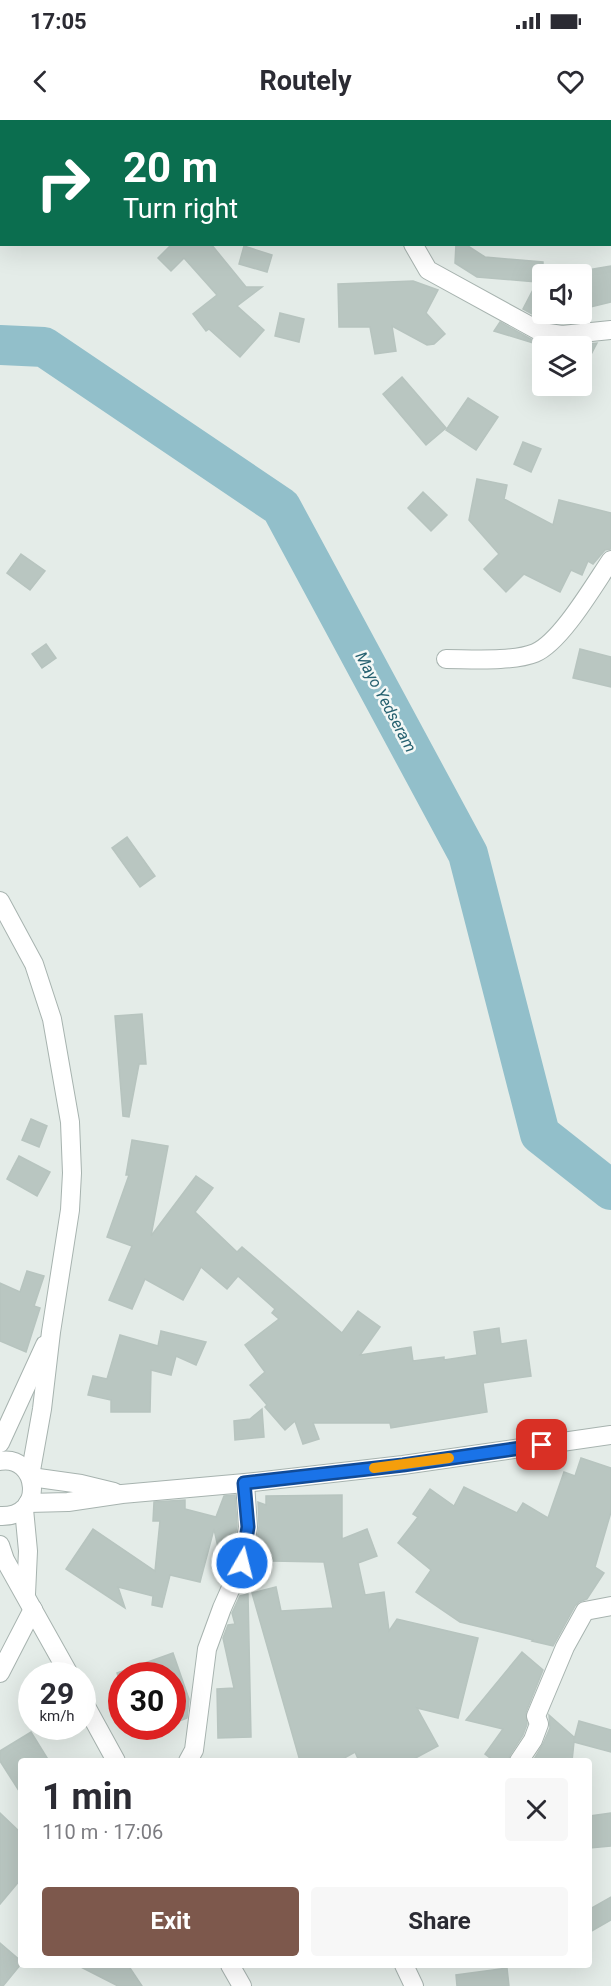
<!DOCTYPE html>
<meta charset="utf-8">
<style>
body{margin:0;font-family:Roboto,sans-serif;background:#f7f7f7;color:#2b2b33;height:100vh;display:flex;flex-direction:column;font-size:22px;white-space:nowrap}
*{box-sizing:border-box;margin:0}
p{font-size:20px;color:#7c7c81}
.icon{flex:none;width:33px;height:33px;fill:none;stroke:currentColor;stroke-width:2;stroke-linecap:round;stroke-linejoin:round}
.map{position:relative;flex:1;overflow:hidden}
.drawer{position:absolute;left:18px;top:1638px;width:574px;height:210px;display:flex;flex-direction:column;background:#fff;border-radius:6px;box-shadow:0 6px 24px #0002}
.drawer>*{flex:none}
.banner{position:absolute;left:0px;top:0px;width:612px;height:126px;box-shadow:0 6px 24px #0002;background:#0b6e4f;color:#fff;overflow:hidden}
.buttons{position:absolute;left:532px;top:144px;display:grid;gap:12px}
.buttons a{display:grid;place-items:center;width:60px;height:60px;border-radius:6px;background:#fff;box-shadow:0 6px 24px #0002;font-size:30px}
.speed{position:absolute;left:18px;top:1542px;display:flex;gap:12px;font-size:30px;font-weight:700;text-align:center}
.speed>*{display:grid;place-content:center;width:78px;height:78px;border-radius:50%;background:#fff;box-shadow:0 6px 24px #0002;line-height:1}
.speed small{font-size:15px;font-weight:400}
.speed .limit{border:9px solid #d22;background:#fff;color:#111}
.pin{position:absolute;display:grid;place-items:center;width:51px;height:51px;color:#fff;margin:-26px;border-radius:12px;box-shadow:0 3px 9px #0006}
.me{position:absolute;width:66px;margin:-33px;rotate:8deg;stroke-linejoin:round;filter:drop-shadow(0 0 4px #0008)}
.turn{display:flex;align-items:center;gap:21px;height:126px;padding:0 24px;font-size:27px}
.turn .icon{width:78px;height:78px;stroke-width:2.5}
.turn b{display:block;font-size:42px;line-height:51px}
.round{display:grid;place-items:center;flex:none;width:63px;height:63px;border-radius:6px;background:#f7f7f7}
.overview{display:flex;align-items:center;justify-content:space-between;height:102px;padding:0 24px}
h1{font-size:36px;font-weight:700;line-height:45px}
.action{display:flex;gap:12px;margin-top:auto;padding:12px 24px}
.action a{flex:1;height:69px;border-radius:6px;background:#7d584c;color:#fff;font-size:24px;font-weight:700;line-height:69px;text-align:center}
.action a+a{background:#f7f7f7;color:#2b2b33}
.status{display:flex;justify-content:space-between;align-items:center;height:42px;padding:0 30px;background:#fff;direction:ltr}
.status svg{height:16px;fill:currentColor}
header{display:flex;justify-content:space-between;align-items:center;height:78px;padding:0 24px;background:#fff;font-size:27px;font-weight:700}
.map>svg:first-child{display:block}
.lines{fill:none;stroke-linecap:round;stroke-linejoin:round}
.river{stroke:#92bfca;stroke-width:40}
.building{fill:#b9c6c1;stroke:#b7c4bf;stroke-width:1.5}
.minor-casing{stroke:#a7b3af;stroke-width:20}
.minor{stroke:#fff;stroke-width:18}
.route-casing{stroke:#114b97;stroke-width:15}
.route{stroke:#1a73e8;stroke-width:10}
.slow{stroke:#f59e0b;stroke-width:10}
.labels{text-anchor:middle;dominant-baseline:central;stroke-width:5;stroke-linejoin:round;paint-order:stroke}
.water-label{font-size:16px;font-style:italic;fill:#266170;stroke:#f4f8f6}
</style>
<div class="status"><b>17:05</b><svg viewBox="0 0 49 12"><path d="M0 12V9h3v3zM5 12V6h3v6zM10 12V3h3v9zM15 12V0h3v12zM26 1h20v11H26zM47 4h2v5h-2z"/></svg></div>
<header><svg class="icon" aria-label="back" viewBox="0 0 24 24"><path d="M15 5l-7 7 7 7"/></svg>Routely<svg class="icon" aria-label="heart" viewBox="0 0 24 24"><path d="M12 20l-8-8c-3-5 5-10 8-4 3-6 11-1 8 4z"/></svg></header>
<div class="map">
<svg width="611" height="1866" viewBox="0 0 611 1866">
<rect width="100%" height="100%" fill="#e4ece8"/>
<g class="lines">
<polyline class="river" points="0,225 44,227 281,387 468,734 540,1014 611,1070"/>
</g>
<g class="building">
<polygon points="172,124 211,124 246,167 262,167 237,186 264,210 240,237 209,209 206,211 193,194 217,175 184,138 171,151 158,138"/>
<polygon points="456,124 465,124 485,137 543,142 543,200 523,189 537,162 477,157 455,143"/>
<polygon points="244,126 272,135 267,152 239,144"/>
<polygon points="611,146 611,182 582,189 582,151"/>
<polygon points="413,161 438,170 426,193 445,214 434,224 427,225 392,206 396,231 375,234 370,207 339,207 338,164"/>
<polygon points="280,193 304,199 299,222 275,216"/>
<polygon points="500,202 536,222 543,224 543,226 494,211"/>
<polygon points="597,223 582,252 582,226 565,226"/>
<polygon points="402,257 446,308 426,325 383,274"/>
<polygon points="468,278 498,297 476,330 446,310"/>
<polygon points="523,322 541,329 531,352 514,344"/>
<polygon points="477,359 507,365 504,379 553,405 559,380 611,393 611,429 605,430 593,444 588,441 582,455 571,450 560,472 524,454 506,472 484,449 499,434 469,400"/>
<polygon points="423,372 447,395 431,411 408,388"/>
<polygon points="21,434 45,451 30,470 7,453"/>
<polygon points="46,524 56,538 42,548 32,534"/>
<polygon points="580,529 611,537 611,567 573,558"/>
<polygon points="127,717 155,756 140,767 112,728"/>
<polygon points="142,894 146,944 139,944 129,997 123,996 115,896"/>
<polygon points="31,999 47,1006 39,1027 22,1020"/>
<polygon points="132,1020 168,1026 151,1116 196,1056 213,1068 195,1092 237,1132 242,1127 342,1213 358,1191 380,1207 360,1235 411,1227 413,1241 444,1237 444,1240 477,1235 474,1212 499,1208 501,1224 526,1220 531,1256 483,1263 487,1292 391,1308 390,1303 313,1303 319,1319 303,1324 295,1301 285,1310 265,1287 267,1285 250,1265 265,1252 245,1225 279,1199 272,1193 275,1189 238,1156 227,1169 201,1147 183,1180 145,1159 132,1189 109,1180 132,1126 107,1117 129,1055 126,1055"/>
<polygon points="19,1036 50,1052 37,1076 7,1059"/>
<polygon points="27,1151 44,1156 34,1186 40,1188 26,1232 0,1221 0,1163 20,1172"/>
<polygon points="161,1211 206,1222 196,1245 176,1236 171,1255 151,1250 150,1292 111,1292 111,1280 88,1275 93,1256 107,1259 120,1215 158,1226"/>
<polygon points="262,1289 264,1317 235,1320 234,1301 250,1299"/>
<polygon points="581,1338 611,1348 611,1392 595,1447 604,1453 587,1479 579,1482 575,1486 553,1526 532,1521 533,1520 460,1502 416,1472 431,1450 398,1423 418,1397 413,1394 430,1369 454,1386 464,1367 517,1393 523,1383 548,1398 564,1352 575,1356"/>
<polygon points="235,1375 237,1406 231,1440 224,1455 214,1409 200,1462 170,1455 162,1487 152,1485 153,1476 118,1467 125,1488 66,1449 93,1409 155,1451 160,1401 153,1401 154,1382 185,1380 185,1389 216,1397 224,1376"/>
<polygon points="342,1375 342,1419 367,1409 377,1436 358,1443 365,1475 384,1472 389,1511 397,1499 478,1518 458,1598 417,1588 438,1626 410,1641 359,1641 355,1632 339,1641 300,1641 252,1473 276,1467 281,1491 333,1488 324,1442 272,1441 268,1427 256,1427 259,1406 258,1382 266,1385 266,1376"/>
<polygon points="248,1474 251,1617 218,1618 217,1569 234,1568 223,1518 228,1505 235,1504 232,1493 240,1476"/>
<polygon points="522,1532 543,1550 526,1592 527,1604 523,1615 510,1635 508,1641 494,1641 485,1634 503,1609 466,1600"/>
<polygon points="173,1533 189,1579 187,1598 172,1604 172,1556 118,1556 117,1553"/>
<polygon points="549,1595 574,1617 574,1620 579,1601 611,1610 611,1632 574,1622 572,1641 533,1641 543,1624 550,1608"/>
<polygon points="31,1612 49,1641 21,1641 21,1674 0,1641 0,1631"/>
<polygon points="0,1693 21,1713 21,1759 0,1784"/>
<polygon points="611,1693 611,1726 590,1728 590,1696"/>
<polygon points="611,1777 611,1800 590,1812 590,1789"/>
<polygon points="0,1823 21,1841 21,1844 3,1866 0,1866"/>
<polygon points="77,1845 128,1845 142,1866 118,1866"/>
<polygon points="507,1848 509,1866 457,1866 456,1855"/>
</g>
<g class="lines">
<defs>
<g id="minor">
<polyline points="154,0 155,2"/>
<polyline points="421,2 423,0"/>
<polyline points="610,2 611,1"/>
<polyline points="0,107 2,107"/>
<polyline points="413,124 428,150 541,212 562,215 611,210"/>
<path d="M446 539C470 539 513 542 535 533 561 522 594 465 611 440"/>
<polyline points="0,781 34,844 52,899 70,1002 72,1053 70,1090 51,1212 42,1289 30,1356"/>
<polyline points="0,1323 45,1225"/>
<path d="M0 1341C38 1334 47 1398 0 1396"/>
<polyline points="31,1357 81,1364 114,1372"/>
<polyline points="28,1383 68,1382 122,1374 245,1363 403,1345 611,1315"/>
<polyline points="24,1389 28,1431 26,1474"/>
<polyline points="0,1425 5,1440 70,1556"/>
<polyline points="0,1553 33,1489"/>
<polyline points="82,1579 116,1641"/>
<polyline points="188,1641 194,1630 207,1529 222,1488 242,1443 248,1407 245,1363"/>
<polyline points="519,1641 533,1620 539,1604 536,1596 565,1527 585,1491 611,1486"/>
<polyline points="230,1845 242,1866"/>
<polyline points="404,1845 414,1866"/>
</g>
</defs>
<use href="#minor" class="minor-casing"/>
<use href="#minor" class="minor"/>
</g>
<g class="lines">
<defs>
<polyline id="route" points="242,1443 248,1407 244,1363 403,1345 542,1325"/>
</defs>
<use href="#route" class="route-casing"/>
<use href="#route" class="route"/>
<polyline class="slow" points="374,1348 449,1338"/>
</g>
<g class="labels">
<g class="water-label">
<text transform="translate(386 582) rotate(62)">Mayo Yedseram</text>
</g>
</g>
</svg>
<div class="buttons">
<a><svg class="icon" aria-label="sound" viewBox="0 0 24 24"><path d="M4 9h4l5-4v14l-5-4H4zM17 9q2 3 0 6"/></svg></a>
<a><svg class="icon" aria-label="layers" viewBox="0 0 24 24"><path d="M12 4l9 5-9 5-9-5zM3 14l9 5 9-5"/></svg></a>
</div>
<div class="speed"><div>29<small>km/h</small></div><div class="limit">30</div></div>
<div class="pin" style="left:542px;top:1325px;background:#d93025"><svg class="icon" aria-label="arrive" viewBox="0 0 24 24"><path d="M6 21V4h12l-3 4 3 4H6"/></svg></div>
<svg class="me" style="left:242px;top:1443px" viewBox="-20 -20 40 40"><circle r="17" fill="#1a73e8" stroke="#fff" stroke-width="3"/><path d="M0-11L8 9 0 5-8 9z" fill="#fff"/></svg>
<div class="banner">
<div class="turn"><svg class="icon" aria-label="right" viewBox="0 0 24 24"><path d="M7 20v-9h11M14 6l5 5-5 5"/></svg><div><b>20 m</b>Turn right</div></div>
</div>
<section class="drawer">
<div class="overview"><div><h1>1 min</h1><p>110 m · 17:06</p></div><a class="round"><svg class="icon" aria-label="close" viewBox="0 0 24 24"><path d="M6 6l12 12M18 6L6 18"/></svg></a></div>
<div class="action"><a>Exit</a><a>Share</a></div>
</section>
</div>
